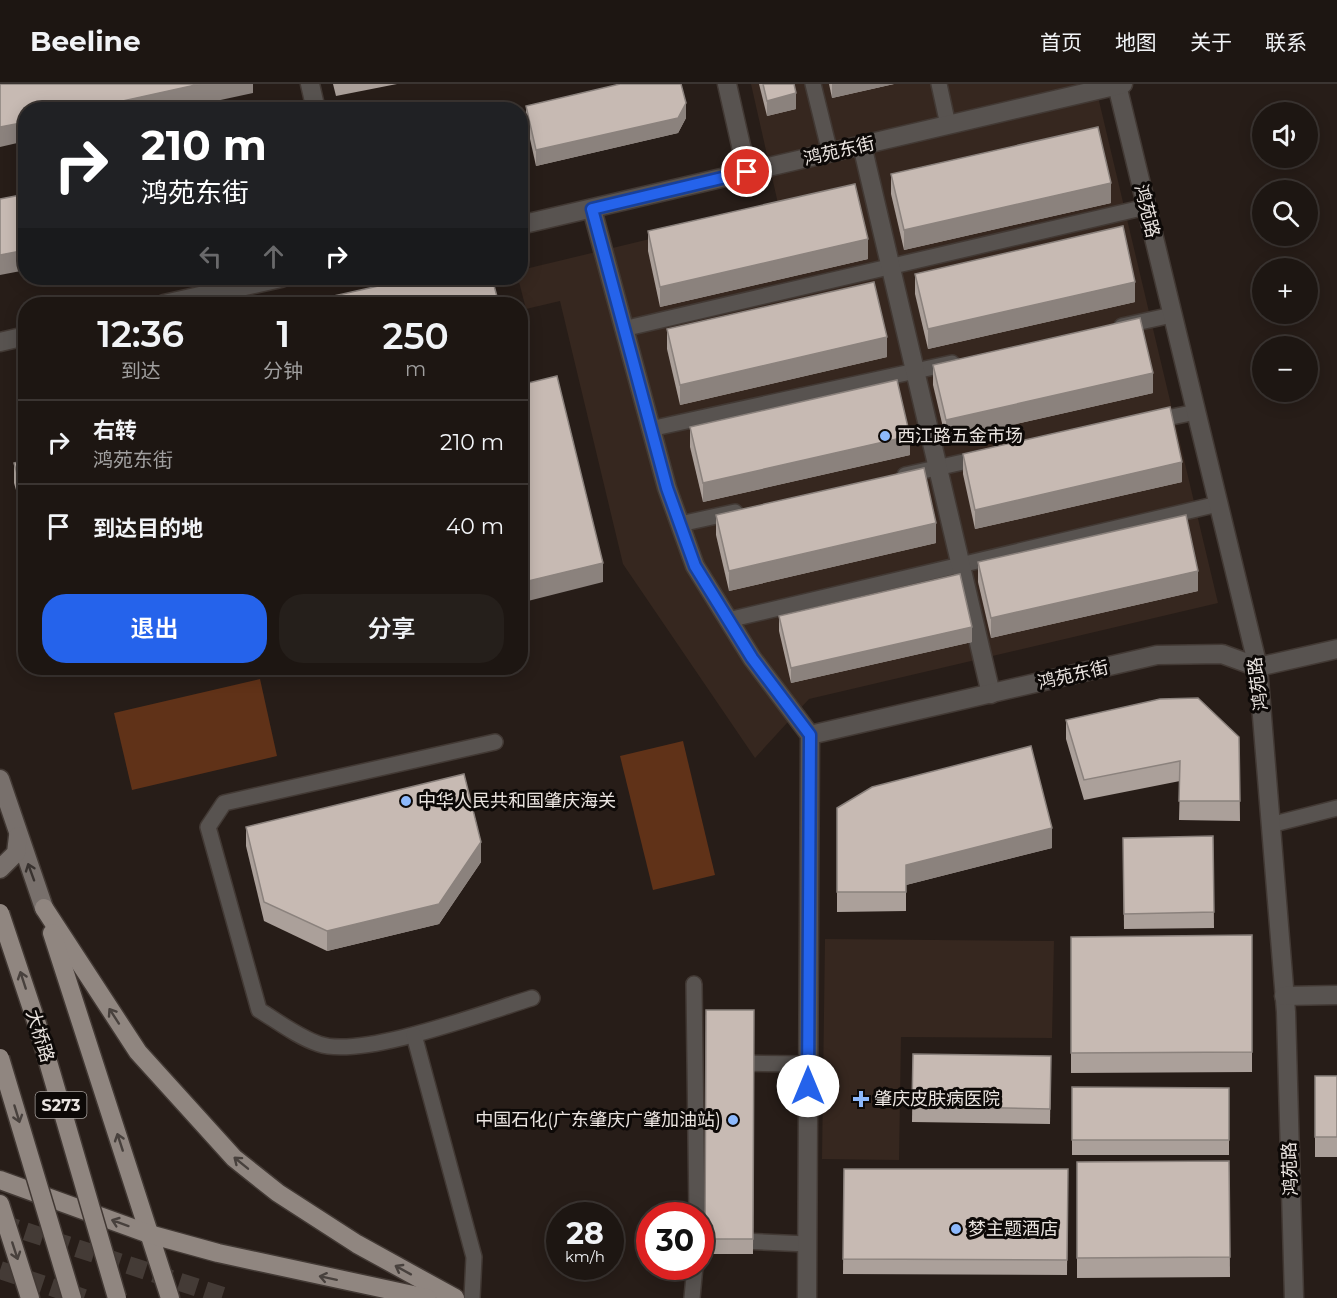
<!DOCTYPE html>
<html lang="zh">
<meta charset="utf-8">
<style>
body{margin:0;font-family:Montserrat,"Noto Sans SC",sans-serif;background:#251f1b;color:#f1f3f6;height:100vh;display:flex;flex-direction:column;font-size:22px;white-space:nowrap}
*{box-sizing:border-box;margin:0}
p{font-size:20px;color:#a09f9f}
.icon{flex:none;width:33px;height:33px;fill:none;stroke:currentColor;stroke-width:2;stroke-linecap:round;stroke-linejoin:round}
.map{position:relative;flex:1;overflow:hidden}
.panel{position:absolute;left:18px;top:213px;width:510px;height:378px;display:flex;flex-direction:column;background:#1d1612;border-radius:24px;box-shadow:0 3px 15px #0003,0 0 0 2px #3b3532}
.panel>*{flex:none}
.hud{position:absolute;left:18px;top:18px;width:510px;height:183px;border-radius:24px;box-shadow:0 3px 15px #0003,0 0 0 2px #3b3532;background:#202124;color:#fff;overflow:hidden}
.controls{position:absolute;left:1252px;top:18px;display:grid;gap:12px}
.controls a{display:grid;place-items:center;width:66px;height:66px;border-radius:50%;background:#1d1612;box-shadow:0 3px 15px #0003,0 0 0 2px #3b3532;font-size:30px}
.speed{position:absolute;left:546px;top:1118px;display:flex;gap:12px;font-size:30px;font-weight:700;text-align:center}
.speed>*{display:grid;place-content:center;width:78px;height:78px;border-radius:50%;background:#1d1612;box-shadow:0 3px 15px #0003,0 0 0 2px #3b3532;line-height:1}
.speed small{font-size:15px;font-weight:400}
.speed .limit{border:9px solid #d22;background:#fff;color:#111}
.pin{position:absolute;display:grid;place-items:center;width:51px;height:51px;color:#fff;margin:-26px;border:3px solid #fff;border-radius:50%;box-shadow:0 2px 6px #0007}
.me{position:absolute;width:66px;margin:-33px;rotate:0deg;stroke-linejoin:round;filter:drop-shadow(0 0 4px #0008)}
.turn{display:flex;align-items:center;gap:21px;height:126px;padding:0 24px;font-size:27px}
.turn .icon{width:78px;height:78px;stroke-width:2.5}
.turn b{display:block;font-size:42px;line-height:51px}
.lanes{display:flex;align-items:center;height:57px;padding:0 24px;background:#0003;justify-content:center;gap:30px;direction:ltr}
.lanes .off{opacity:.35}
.eta{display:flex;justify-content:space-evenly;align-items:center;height:102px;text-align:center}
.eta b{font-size:36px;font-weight:600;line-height:42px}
.primary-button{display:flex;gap:12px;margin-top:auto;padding:12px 24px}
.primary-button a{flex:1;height:69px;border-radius:24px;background:#2563eb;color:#fff;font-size:24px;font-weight:600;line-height:69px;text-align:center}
.primary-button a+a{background:#251f1b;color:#f1f3f6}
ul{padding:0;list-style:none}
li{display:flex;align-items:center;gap:18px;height:84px;padding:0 24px;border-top:2px solid #3b3532}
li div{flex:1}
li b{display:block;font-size:22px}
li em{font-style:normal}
header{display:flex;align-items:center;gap:36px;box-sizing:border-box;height:84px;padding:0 30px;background:#1d1612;border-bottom:2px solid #3b3532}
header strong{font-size:28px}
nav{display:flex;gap:33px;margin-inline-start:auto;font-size:21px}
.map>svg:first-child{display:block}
.built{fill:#36271f}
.green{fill:#603218}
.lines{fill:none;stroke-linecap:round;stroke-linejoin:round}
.primary-tunnel{stroke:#443b36;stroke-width:18;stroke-dasharray:18 9;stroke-linecap:butt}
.lane-casing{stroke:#423934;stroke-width:18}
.street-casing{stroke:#423934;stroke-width:21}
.secondary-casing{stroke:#423934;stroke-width:21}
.primary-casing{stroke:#423934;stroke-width:21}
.lane{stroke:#585350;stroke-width:15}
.street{stroke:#585350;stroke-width:18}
.secondary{stroke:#78706c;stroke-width:18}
.primary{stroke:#908680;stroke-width:18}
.primary-bridge-casing{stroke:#423934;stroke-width:21;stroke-linecap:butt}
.primary-bridge{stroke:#908680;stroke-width:18}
.wall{fill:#aba09a}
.shaded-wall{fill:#8b827d}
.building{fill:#c7bab3;stroke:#8b827d;stroke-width:1.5}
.oneway{stroke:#38322f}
.oneway2{stroke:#48413d}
.route-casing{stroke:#184099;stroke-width:15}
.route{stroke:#2563eb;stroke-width:10}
.poi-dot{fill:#8db9fc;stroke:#0d0907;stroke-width:2}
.labels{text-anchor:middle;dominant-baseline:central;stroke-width:6;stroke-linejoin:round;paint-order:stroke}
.shield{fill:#0d0907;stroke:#a8a29f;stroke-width:1.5}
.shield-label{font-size:16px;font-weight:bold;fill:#eae4e0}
.street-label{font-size:18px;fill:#eae4e0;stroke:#0d0907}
.poi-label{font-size:18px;fill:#eae4e0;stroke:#0d0907;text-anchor:start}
</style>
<header>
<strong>Beeline</strong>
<nav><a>首页</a><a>地图</a><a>关于</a><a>联系</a></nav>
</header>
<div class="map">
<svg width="1337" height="1214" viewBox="0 0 1337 1214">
<rect width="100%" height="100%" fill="#271d18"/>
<g class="built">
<polygon points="751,0 1095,0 1218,519 809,615 755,674 623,480 560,217 526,225 518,194 521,186 779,124"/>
<polygon points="825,855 1054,857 1052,954 901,953 899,1076 822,1075"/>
</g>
<g class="green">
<polygon points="260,595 277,672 132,706 114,629"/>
<polygon points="683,657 715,791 653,806 620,672"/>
</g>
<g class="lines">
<g class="primary-tunnel">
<polyline points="0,1139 229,1214"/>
<polyline points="0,1186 84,1214"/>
</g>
<defs>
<g id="lane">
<polyline points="813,0 830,69"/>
<polyline points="939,0 948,41"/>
<polyline points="1122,242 1172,231"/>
<polyline points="623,245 1146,123"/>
<polyline points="1152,337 1196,328"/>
<polyline points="650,345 952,279"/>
<polyline points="905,391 981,374"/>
<polyline points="680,440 735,428"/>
<polyline points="728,536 1218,420"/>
<path d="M495 658 224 719 208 743 259 926C277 937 298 953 319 960 362 975 486 928 532 914"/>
<polyline points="1270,741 1337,724"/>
<polyline points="694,900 697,1131"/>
<polyline points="414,951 474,1173 472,1214"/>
<polyline points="734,979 808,980"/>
<polyline points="700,1155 807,1160"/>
<polyline points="692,1214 695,1182"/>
</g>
<g id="street">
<polyline points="310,0 316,26"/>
<polyline points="727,0 747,88"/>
<polyline points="1117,1 1258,583 1286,928 1294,1214"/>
<polyline points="862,61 991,610"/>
<polyline points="592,125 667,404 695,482 752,574 810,651 807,1214"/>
<polyline points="520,141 1123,0"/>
<polyline points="164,220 281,194"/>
<polyline points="0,258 26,252"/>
<polyline points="810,651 1157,571 1222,570 1258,583 1337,565"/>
<polyline points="1284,912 1337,911"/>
</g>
<g id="secondary">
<polyline points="0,695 44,824"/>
<polyline points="0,785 16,769 18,752"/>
</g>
<g id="primary">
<polyline points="44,824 138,968 234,1074 278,1109 357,1160 455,1214"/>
<polyline points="52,849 170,1214"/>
<polyline points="0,1096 149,1150 218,1169 427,1214"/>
<polyline points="0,1120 30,1214"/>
</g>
</defs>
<use href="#lane" class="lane-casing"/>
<use href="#street" class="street-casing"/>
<use href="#secondary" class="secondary-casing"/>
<use href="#primary" class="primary-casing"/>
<use href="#lane" class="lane"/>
<use href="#street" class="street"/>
<use href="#secondary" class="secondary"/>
<use href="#primary" class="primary"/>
<defs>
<g id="primary-bridge">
<polyline points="0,829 37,940 117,1214"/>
<polyline points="0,974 72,1214"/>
</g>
</defs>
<use href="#primary-bridge" class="primary-bridge-casing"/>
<use href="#primary-bridge" class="primary-bridge"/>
</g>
<g class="wall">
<polygon points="333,0 397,0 336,12"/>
<polygon points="759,0 794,0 796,25 767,32"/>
<polygon points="829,0 894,0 832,14"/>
<polygon points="526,22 686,34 678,49 536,82 526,37"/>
<polygon points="891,90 1111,119 904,166 891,110"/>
<polygon points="648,147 868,175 660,223 648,167"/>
<polygon points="915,190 1135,218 928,265 915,210"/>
<polygon points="667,245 887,273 680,321 667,265"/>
<polygon points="933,281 1153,309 946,356 933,301"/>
<polygon points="690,343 910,371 703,418 690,363"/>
<polygon points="963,370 1182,398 975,445 963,390"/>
<polygon points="26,376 26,441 14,399 14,379"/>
<polygon points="716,431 936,459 729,507 716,451"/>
<polygon points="978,478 1198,507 991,554 978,498"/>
<polygon points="779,532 972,558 791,599 779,547"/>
<polygon points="1066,636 1239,653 1240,737 1179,736 1180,697 1084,716 1066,655"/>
<polygon points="837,724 1052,764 906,801 906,827 837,828"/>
<polygon points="246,743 481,778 439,840 327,867 264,837 246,762"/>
<polygon points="1213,752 1214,844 1124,845 1123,754"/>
<polygon points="1252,851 1252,988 1071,989 1071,853"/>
<polygon points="706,926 754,926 753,1170 705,1170"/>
<polygon points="913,970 1051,972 1050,1040 912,1038"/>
<rect x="1315" y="992" width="22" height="81"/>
<polygon points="1072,1003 1229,1004 1229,1071 1072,1071"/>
<polygon points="1229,1077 1230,1193 1077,1194 1077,1078"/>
<polygon points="844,1085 1068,1085 1067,1191 843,1190"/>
</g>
<g class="shaded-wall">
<polygon points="200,0 253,0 253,9 174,26 82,26"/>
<polygon points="832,0 894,0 832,14"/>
<polygon points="796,9 796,25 767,32 767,17"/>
<polygon points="686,19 686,34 678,49 536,82 536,66"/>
<polygon points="26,38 26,57 0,63 0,43"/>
<polygon points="1111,99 1111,119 904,166 904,146"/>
<polygon points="868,155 868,175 660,223 660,203"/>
<polygon points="26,166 26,186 0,191 0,171"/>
<polygon points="1135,198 1135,218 928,265 928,245"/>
<polygon points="887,253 887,273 680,321 680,301"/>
<polygon points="1153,289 1153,309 946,356 946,336"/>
<polygon points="910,352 910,371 703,418 703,399"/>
<polygon points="1182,378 1182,398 975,445 975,426"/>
<polygon points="936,439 936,459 729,507 729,487"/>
<polygon points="603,479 603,498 520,519 520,499"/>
<polygon points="1198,487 1198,507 991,554 991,534"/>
<polygon points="972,543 972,558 791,599 791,584"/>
<polygon points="1052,744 1052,764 906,801 906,781"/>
<polygon points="481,758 481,778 439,840 327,867 327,847"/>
</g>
<g class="building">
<polygon points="0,0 200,0 82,26 26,26 26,38 0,43"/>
<polygon points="620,0 681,0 686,19 678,34 536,66 526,22"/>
<polygon points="763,0 794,0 796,9 767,17"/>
<polygon points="1098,43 1111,99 904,146 891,90"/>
<polygon points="855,100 868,155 660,203 648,147"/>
<polygon points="26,110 26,166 0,171 0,115"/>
<polygon points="1123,142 1135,198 928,245 915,190"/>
<polygon points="414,194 492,194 499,220 298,220"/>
<polygon points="874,198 887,253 680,301 667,245"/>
<polygon points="1140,234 1153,289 946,336 933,281"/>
<polygon points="557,292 603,479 520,499 520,301"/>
<polygon points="897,296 910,352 703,399 690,343"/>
<polygon points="1170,323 1182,378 975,426 963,370"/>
<polygon points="26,376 26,421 14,379"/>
<polygon points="924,384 936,439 729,487 716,431"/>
<polygon points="1186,431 1198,487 991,534 978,478"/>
<polygon points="960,490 972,543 791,584 779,532"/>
<polygon points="1198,614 1239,653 1240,717 1179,717 1180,677 1084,696 1066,636 1160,615"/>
<polygon points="1031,662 1052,744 906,781 906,808 837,808 837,724 872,703"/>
<polygon points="464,690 481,758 439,820 327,847 264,818 246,743"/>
<polygon points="1213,752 1214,828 1124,830 1123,754"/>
<polygon points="1252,851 1252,968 1071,969 1071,853"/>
<polygon points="706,926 754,926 753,1155 705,1155"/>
<polygon points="913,970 1051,972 1050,1025 912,1022"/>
<rect x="1315" y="992" width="22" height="61"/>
<polygon points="1072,1003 1229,1004 1229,1056 1072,1056"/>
<polygon points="1229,1077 1230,1173 1077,1174 1077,1078"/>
<polygon points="844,1085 1068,1085 1067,1176 843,1175"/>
</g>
<defs><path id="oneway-shaft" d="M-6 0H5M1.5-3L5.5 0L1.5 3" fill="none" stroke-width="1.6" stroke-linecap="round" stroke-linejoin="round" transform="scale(1.5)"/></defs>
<use class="oneway" href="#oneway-shaft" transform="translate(31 788) rotate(-110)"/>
<g class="oneway2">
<use href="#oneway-shaft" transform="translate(23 896) rotate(-108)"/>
<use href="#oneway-shaft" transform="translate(114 932) rotate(-123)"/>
<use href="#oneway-shaft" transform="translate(17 1030) rotate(73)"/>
<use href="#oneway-shaft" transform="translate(120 1058) rotate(-108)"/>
<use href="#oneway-shaft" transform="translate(241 1079) rotate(-141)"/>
<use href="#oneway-shaft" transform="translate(120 1139) rotate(-160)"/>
<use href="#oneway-shaft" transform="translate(15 1167) rotate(72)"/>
<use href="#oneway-shaft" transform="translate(403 1186) rotate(-151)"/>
<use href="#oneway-shaft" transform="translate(328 1194) rotate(-168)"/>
</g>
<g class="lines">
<defs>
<polyline id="route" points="747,88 592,125 667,404 695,482 752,574 810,651 808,1002"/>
</defs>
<use href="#route" class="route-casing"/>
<use href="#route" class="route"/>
</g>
<g class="poi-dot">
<circle cx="885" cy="352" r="6"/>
<circle cx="406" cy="717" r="6"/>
<path d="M858 1006h6v6h6v6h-6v6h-6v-6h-6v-6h6z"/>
<circle cx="733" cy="1036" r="6"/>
<circle cx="956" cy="1145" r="6"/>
</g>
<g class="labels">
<rect class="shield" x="35.5" y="1008" width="51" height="26" rx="4.5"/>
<g class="shield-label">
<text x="61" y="1021">S273</text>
</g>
<g class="street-label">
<text transform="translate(839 67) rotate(-13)">鸿苑东街</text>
<text transform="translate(1147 127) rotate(76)">鸿苑路</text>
<text transform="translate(1073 591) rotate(-13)">鸿苑东街</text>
<text transform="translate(1258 600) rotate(-97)">鸿苑路</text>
<text transform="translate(40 952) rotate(73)">大桥路</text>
<text transform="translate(1290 1085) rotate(-92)">鸿苑路</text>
</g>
<g class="poi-label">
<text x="897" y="352">西江路五金市场</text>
<text x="418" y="717">中华人民共和国肇庆海关</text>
<text x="874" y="1015">肇庆皮肤病医院</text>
<text x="721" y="1036" text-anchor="end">中国石化(广东肇庆广肇加油站)</text>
<text x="968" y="1145">梦主题酒店</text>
</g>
</g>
</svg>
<div class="controls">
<a><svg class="icon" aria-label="sound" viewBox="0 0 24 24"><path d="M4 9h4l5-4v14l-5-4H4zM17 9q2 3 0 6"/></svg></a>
<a><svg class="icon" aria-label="search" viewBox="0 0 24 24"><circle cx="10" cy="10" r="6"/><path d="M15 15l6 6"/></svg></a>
<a>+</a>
<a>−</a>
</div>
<div class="speed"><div>28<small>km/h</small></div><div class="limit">30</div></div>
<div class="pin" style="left:747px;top:88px;background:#d93025"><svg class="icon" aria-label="arrive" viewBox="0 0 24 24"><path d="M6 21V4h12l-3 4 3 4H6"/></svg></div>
<svg class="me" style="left:808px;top:1002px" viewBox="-20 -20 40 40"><circle r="19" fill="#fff"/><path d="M0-13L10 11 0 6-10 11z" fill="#2563eb"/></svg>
<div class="hud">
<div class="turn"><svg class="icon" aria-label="right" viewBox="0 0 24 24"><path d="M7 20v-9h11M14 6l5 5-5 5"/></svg><div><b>210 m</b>鸿苑东街</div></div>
<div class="lanes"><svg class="icon off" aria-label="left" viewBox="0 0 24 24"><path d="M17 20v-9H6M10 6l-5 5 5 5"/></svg><svg class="icon off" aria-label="ahead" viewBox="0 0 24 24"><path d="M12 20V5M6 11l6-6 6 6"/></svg><svg class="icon" aria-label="right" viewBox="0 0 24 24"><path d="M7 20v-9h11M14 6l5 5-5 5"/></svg></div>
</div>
<section class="panel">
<div class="eta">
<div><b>12:36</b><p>到达</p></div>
<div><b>1</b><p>分钟</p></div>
<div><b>250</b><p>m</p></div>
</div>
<ul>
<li><svg class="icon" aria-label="right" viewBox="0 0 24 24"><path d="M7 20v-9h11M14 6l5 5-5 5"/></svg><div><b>右转</b><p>鸿苑东街</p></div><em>210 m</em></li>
<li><svg class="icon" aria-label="arrive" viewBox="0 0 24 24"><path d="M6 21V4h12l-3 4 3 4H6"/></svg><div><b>到达目的地</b></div><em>40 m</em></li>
</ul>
<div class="primary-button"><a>退出</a><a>分享</a></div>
</section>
</div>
